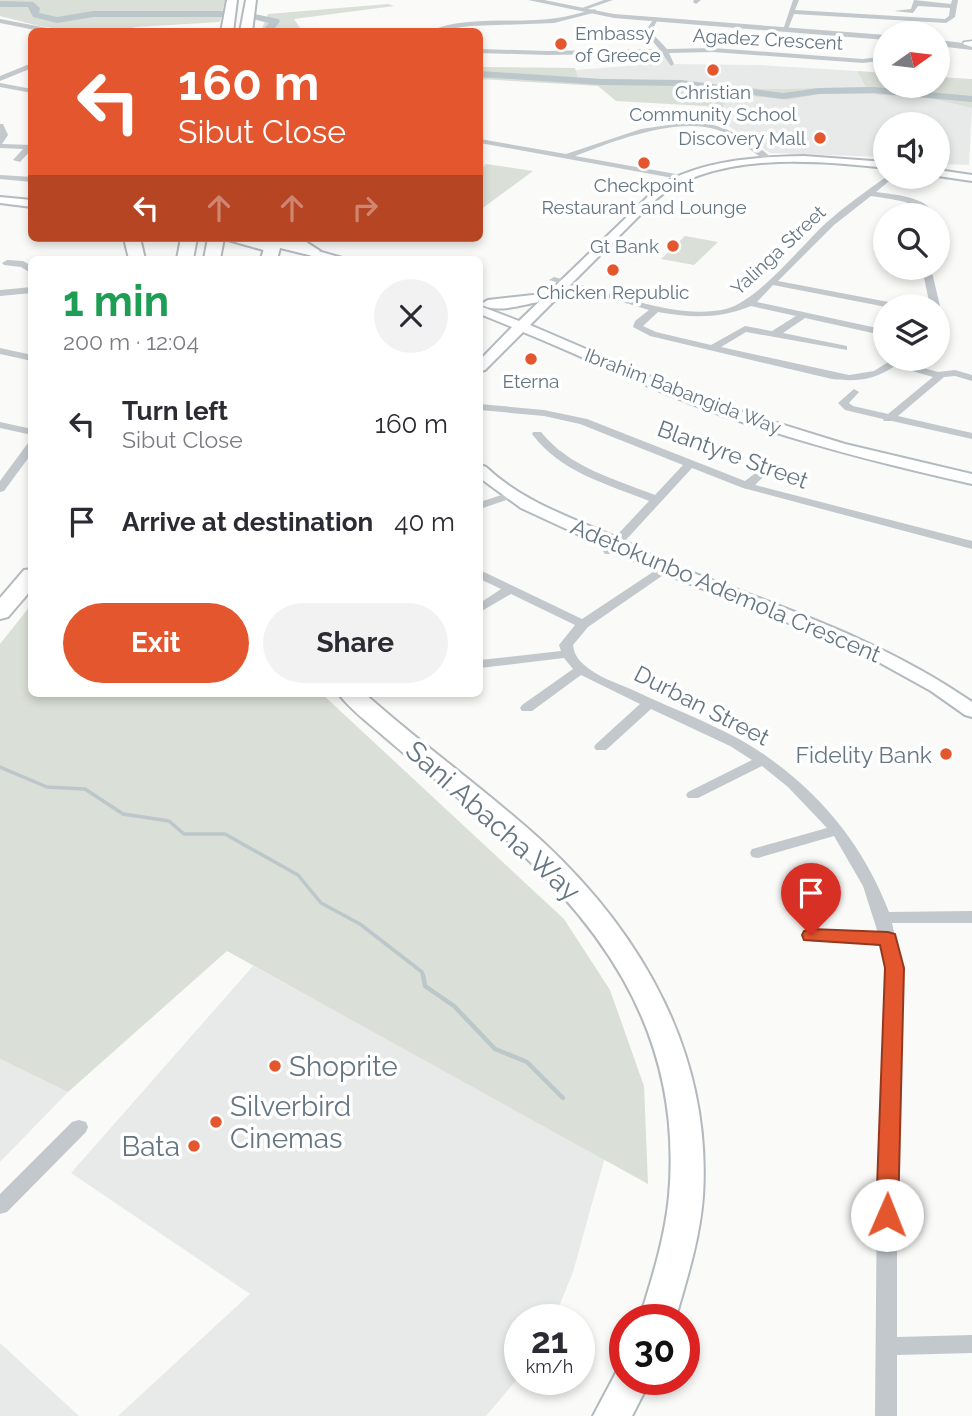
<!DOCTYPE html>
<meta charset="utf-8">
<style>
body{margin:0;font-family:Raleway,sans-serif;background:#f2f2f3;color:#2b2b33;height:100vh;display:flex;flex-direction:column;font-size:26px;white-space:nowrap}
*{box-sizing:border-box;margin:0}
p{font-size:23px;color:#7c7c81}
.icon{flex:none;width:38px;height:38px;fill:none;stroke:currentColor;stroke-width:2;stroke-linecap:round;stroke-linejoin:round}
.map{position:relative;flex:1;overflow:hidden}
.sheet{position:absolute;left:28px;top:256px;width:455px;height:441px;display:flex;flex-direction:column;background:#fff;border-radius:10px;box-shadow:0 4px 10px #0003}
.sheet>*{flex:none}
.top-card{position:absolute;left:28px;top:28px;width:455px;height:214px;border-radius:10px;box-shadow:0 4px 10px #0003;background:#e4572e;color:#fff;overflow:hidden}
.needle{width:46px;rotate:76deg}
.controls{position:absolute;left:873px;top:21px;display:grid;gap:14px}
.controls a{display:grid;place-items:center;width:77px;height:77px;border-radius:50%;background:#fff;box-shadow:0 4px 10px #0003;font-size:35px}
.speed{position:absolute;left:504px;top:1304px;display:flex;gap:14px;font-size:35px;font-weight:700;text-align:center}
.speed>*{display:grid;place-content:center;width:91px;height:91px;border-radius:50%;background:#fff;box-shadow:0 4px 10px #0003;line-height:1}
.speed small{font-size:18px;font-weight:400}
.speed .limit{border:10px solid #d22;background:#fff;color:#111}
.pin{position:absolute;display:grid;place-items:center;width:60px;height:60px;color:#fff;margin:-72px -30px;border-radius:50% 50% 50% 0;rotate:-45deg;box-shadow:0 0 7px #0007}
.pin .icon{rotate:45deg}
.me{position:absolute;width:77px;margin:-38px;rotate:1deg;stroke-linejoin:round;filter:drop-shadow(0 0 5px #0008)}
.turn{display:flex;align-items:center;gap:24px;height:147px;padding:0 35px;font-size:32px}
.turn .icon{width:91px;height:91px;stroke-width:2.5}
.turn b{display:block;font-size:49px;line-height:60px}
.lanes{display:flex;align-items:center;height:66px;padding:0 35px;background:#0003;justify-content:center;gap:35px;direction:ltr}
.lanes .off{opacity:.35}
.round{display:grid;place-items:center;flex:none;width:74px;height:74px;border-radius:37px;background:#f2f2f3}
.summary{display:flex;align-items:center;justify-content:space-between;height:119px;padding:0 35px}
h1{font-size:42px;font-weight:700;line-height:52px;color:#1e9e55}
.action{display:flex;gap:14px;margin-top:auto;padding:14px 35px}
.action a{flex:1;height:80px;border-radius:42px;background:#e4572e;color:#fff;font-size:28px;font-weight:700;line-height:80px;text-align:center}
.action a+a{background:#f2f2f3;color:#2b2b33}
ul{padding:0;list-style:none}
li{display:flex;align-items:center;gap:21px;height:98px;padding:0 35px}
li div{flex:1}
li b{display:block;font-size:26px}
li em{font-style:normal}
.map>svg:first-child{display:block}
.built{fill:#e8e9e9}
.green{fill:#dadfd7}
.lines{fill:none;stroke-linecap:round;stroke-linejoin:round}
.stream-far1{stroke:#bbc7cb;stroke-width:3.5}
.stream{stroke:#bbc7cb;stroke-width:4.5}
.river{fill:#bbc7cb;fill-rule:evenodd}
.secondary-casing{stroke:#b3babf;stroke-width:4}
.primary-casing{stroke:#b5babe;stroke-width:3}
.motorway-casing{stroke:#b4b9bd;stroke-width:4}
.minor{fill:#c3c8cc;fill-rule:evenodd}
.tertiary{fill:#c3c8cc;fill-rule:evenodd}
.secondary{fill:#fff;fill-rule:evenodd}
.primary{fill:#fff;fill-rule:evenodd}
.motorway{fill:#fff;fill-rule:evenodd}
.route{fill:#e4572e;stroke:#94391e;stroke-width:2}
.poi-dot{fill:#e4572e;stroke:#fff;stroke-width:2.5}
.labels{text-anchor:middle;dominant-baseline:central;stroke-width:7;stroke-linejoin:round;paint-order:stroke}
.far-poi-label{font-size:19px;fill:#657683;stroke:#fff}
.far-street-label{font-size:19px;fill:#657683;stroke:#fff}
.street-label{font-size:23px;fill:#657683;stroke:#fff}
.poi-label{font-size:23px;fill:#657683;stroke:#fff;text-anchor:end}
.near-street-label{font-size:28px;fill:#657683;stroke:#fff}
.near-poi-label{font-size:28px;fill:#657683;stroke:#fff;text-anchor:start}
</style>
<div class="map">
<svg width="972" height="1416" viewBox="0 0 972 1416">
<rect width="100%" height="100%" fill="#fafaf8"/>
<g class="built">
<polygon points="663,52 671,64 758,65 857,71 867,87 767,89 662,80 578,78 575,70 640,65 634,53"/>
<polygon points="729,94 788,100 821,94 864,94 929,98 972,108 969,165 938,164 938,124 886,124 885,157 770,153 727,125 717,124 706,105 722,107"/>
<polygon points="253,966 605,1157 573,1272 554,1319 520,1320 520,1376 486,1416 118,1416 250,1294 71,1173"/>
<polygon points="0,1059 68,1092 0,1162"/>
<polygon points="0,1343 79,1416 0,1416"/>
</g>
<g class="green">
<polygon points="0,0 225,0 220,22 136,27 122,31 80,32 39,26 0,16"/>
<polygon points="388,4 394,6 294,19 302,31 261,31 268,14"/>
<polygon points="480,67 575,68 578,78 662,80 767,89 866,87 857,71 885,73 886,86 938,86 938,77 972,79 972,108 929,98 864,94 821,94 788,100 729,94 723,107 616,101 598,86 480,79"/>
<polygon points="486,164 533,171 480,210 480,170"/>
<polygon points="685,236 718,242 694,265 661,259"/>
<polygon points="31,605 32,693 321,693 564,919 610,990 644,1086 648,1184 227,951 68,1092 0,1059 0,644"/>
</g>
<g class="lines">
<polyline class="stream-far1" points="0,767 47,787 85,789 123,814 169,821 184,834 225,834 298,875 321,903 360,924 422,972 423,977"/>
<polyline class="stream" points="423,975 425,986 454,1006 495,1049 527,1062 563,1098"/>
<g class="river">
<polygon points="0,1 33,2 40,8 39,13 57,17 93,11 222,11 227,14 222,17 93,17 57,23 33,17 28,7 0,7"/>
<polygon points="255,14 278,19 280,21 272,32 261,32 269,23 252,19 250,17"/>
<polygon points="480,71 602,79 681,80 783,93 819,88 873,87 972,96 972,102 873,93 819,94 783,99 681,86 602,85 480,77"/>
</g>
<defs>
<g id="secondary">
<path d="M804 156 886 162V168C815 160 712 151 654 201L530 325 658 380 748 414 845 444 972 474V484C882 464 792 441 705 409 643 386 584 357 523 332L485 370 480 371V360L512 327 480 314V306L519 321 659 186C701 160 755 157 804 156Z"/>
<polygon points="938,170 972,175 972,181 938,176"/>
<polygon points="0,197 32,200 32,207 0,203"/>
<polygon points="221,238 272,238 346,259 325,259 272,246 271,250 267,251"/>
<path d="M533 295 538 296V302C522 305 494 314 481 304L488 300Z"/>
<path d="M480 465 486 467C524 503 573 518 620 539 638 547 655 558 673 565 776 606 880 638 972 702V717L965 715 931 691 857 650 655 570 521 508 480 478Z"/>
</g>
<polygon id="primary" points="972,41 972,47 963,44 964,42"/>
<g id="motorway">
<polygon points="227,0 237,0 233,32 221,32"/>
<polygon points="246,0 256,0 252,32 240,32"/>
<polygon points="124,238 140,238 145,259 129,259"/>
<polygon points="181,238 197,238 193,259 177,259"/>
<polygon points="208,238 224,238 220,259 204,259"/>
<polygon points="267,238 300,238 320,251 312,256 282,241 277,259 261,259"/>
<polygon points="32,569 32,589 8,617 0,619 0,598 24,570"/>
<path d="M338 693H364C422 745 486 790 543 842 643 935 712 1056 703 1196 700 1238 687 1279 675 1320H639C652 1279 665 1238 669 1196 684 1027 596 914 474 811 443 785 411 760 380 733 366 721 349 708 338 693Z"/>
<polygon points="625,1365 625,1379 651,1379 632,1416 593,1416 619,1367"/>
</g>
</defs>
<use href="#secondary" class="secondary-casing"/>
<use href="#primary" class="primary-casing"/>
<use href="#motorway" class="motorway-casing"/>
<g class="minor">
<polygon points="604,0 613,0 587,9 582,8"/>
<polygon points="694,0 701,0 696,4 693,2"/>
<polygon points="793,0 799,0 795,10 945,19 949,16 950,8 918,6 913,13 894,11 911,9 914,0 951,4 952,0 958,0 955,17 946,23 794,14 788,29 783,30"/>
<path d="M595 9 597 12 554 23 470 26 427 32C461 17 500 22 536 20 557 19 575 15 595 9Z"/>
<polygon points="655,17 658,19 651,32 667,49 713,48 863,59 886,56 886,60 863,63 713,52 669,53 674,64 671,66 662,53 548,55 480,53 480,49 548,51 659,49 645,32"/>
<polygon points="0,19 58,30 61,32 45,32 0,23"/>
<polygon points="938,58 941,60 940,62 938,63"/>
<polygon points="32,63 32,68 0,81 0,76"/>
<polygon points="0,83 32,89 32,93 0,87"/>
<path d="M700 122C729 127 754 141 775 161L768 163C752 151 736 137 718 130 678 116 613 141 575 156L687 176 688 178 684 180 480 143V139L566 154 641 129 682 123Z"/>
<polygon points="0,124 3,124 8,135 2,144 32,145 32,149 20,162 13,160 23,149 0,148"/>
<polygon points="0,175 32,177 32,182 0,179"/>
<path d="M886 177H894L876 192C894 195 927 196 934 215H926C915 200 888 199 871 196L834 225 778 281 894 303 899 306 886 307 773 285 757 302 886 330V336L805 318 783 333 847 346V350L746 332 721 347 849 375 874 371 893 359H904L902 362 938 372 955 370 972 375V381L955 376 944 377 898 416 972 433V439L892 421H884L883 419 845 410 838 403 854 389 859 392 849 403 853 406 888 414 933 377 895 366C875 380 856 382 832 379L650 336 633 327 635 321 649 310 549 280 554 277C604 290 675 321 726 309 758 301 801 246 826 223 845 206 866 191 886 177ZM751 306 796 316 772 331 745 326 711 345 656 332 643 326 658 312C691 318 719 319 751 306Z"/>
<polygon points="7,260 23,261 32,266 32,274 21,267 4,265 2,263"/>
<polygon points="922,268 931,268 940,306 938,308 930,306"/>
<polygon points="32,287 32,293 0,296 0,290"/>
<polygon points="0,348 32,355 32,361 0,354"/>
<path d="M480 404 544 410 587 419 745 481 766 465 800 474V478L796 479 768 472 755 485 972 541V549L743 488 692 468 613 554H605L603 551 605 548 649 501C607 484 560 472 532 434L533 432H541C569 467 614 479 655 495L683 465 580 424 544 416 480 410Z"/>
<polygon points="0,422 32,429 32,435 0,428"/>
<polygon points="32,442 32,453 4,491 0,492 0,481 28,443"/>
<polygon points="511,492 517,495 515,497 480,509 480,502"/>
<path d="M665 564 669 565 671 568 669 571 588 627 573 645C574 653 577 658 583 664 597 677 617 683 635 691 679 712 729 729 769 758 825 798 865 849 889 912L972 911V923H892L902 968 897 1189V1337L972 1335V1353L897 1355V1416H875L877 1189 886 968 880 944 811 941 805 939 803 935 805 931 811 929 878 933 863 886 834 836 758 858 752 857 750 853 752 849 827 828 788 787 762 766 698 798H688L686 795 688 792 752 760 730 746 651 709 606 750H596L594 747 596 744 640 704 581 675 532 711H522L520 708 522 705 573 669 564 658 480 668V660L561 651 559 645 575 625 511 594 480 612V603L501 589 480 579V570L582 619Z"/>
<polygon points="79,1120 86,1122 88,1127 86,1132 7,1212 0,1214 0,1194 72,1122"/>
</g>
<g class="tertiary">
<polygon points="528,0 544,0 614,14 886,35 886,40 614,18"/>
<polygon points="938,40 972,44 972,50 938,46"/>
</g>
<use href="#secondary" class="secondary"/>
<use href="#primary" class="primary"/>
<use href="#motorway" class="motorway"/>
</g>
<polygon class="route" points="811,929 888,932 895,934 904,968 898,1215 895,1222 887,1225 879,1222 876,1215 885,968 880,945 804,940 802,935 804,931"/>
<g class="poi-dot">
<circle cx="561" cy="44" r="7"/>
<circle cx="713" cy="70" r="7"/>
<circle cx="820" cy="138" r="7"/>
<circle cx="644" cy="163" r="7"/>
<circle cx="673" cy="246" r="7"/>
<circle cx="613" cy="270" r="7"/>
<circle cx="531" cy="359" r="7"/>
<circle cx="946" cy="754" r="7"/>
<circle cx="275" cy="1066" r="7"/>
<circle cx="216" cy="1122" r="7"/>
<circle cx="194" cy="1146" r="7"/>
</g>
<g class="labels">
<g class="far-poi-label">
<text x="575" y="33" text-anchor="start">Embassy<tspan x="575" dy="22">of Greece</tspan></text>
<text x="713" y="92">Christian<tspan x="713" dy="22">Community School</tspan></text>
<text x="806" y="138" text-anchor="end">Discovery Mall</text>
<text x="644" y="185">Checkpoint<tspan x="644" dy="22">Restaurant and Lounge</tspan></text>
<text x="659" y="246" text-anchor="end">Gt Bank</text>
<text x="613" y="292">Chicken Republic</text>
<text x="531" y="381">Eterna</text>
</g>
<g class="far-street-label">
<text transform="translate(768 39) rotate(3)">Agadez Crescent</text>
<text transform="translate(778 250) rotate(-43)">Yalinga Street</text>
<text transform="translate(683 391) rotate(21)">Ibrahim Babangida Way</text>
</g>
<g class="street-label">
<text transform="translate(733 454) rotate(20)">Blantyre Street</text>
<text transform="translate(726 590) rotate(23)">Adetokunbo Ademola Crescent</text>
<text transform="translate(702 705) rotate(27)">Durban Street</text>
</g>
<g class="poi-label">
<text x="932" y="754">Fidelity Bank</text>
</g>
<g class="near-street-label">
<text transform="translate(493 821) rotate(42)">Sani Abacha Way</text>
</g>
<g class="near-poi-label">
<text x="289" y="1066">Shoprite</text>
<text x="230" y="1106">Silverbird<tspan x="230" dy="32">Cinemas</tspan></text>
<text x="180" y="1146" text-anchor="end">Bata</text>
</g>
</g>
</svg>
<div class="controls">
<a><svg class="needle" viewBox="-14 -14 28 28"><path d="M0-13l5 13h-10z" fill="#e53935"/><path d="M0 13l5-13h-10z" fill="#7c7c81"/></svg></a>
<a><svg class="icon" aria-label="sound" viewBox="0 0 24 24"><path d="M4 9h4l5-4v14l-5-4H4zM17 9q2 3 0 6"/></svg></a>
<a><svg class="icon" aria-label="search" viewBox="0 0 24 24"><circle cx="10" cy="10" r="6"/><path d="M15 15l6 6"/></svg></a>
<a><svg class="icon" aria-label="layers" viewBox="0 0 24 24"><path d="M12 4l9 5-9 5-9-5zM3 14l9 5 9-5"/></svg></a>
</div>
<div class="speed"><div>21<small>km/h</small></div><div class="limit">30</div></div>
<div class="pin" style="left:811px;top:935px;background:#d93025"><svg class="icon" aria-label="arrive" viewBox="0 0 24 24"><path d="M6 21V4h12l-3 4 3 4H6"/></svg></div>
<svg class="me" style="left:887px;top:1215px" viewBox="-20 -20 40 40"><circle r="19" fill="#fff"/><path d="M0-13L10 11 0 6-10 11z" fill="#e4572e"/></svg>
<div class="top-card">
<div class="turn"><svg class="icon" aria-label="left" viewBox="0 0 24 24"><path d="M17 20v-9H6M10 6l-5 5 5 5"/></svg><div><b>160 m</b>Sibut Close</div></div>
<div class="lanes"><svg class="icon" aria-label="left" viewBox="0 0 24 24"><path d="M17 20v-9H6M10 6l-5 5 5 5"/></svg><svg class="icon off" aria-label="ahead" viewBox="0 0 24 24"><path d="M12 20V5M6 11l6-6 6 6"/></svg><svg class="icon off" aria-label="ahead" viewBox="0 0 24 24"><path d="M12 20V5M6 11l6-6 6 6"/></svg><svg class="icon off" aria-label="right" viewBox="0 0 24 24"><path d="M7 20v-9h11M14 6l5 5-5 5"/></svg></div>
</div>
<section class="sheet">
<div class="summary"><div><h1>1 min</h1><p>200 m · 12:04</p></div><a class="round"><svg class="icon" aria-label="close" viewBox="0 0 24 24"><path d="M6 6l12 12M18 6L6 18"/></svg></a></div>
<ul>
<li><svg class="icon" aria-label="left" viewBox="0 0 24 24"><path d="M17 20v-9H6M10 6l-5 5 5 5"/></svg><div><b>Turn left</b><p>Sibut Close</p></div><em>160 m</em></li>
<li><svg class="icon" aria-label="arrive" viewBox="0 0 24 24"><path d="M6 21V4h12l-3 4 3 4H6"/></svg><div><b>Arrive at destination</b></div><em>40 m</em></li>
</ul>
<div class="action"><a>Exit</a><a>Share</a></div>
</section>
</div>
